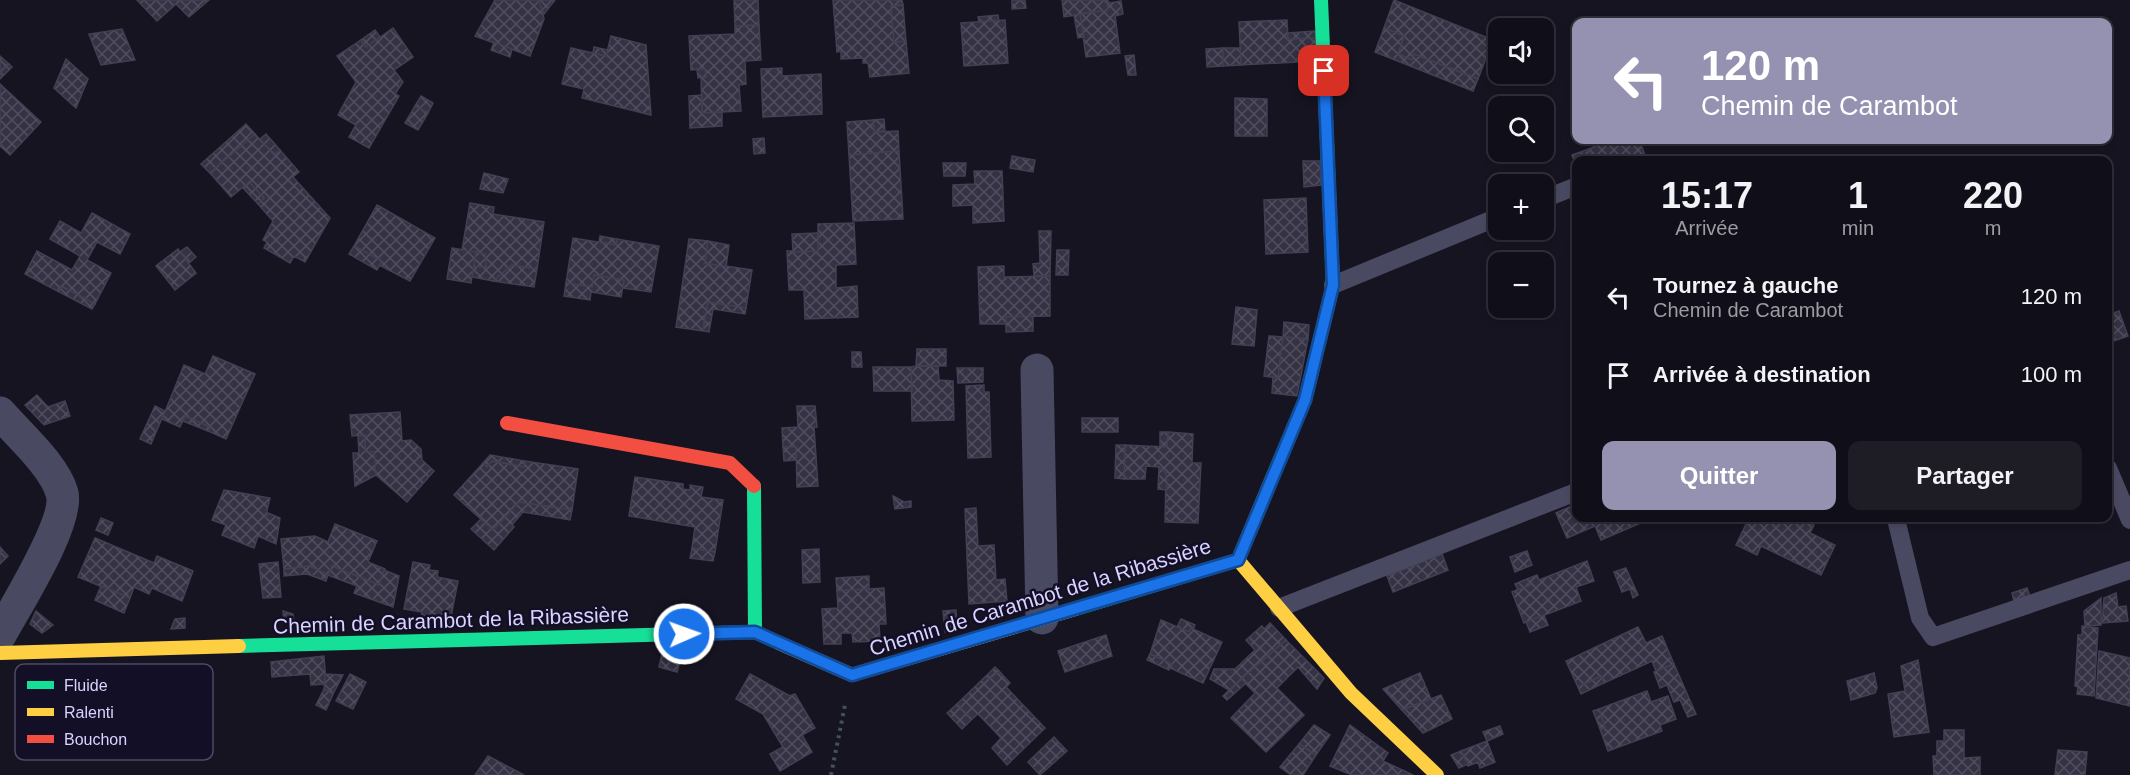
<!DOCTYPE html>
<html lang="fr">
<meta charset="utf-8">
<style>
body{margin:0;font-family:Helvetica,sans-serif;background:#1e1d26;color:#f1f3f6;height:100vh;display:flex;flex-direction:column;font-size:22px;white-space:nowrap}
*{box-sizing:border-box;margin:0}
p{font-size:20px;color:#9c9ca2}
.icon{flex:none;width:33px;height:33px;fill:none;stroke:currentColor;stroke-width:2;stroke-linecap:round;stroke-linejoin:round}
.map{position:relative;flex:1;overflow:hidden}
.panel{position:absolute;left:1572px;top:156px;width:540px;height:366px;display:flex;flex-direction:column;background:#100f19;border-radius:12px;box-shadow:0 3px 9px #0003,0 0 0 2px #302f38}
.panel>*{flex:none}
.hud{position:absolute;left:1572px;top:18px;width:540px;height:126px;border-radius:12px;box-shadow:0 3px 9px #0003,0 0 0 2px #302f38;background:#9591b1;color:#fff;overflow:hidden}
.fabs{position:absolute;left:1488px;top:18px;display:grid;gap:12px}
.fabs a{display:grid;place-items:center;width:66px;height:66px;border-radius:12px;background:#100f19;box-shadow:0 3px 9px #0003,0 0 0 2px #302f38;font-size:30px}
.pin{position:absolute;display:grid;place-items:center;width:51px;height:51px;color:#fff;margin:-26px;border-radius:12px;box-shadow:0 3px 9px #0006}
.me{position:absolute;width:66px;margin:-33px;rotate:88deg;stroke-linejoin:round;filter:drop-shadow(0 0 4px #0008)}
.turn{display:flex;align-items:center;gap:21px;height:126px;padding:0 30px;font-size:27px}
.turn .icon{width:78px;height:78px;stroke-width:2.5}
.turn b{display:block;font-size:42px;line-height:51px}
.eta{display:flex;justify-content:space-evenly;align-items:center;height:102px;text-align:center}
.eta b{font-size:36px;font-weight:600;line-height:42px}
.cta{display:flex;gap:12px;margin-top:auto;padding:12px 30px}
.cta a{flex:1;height:69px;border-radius:12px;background:#9591b1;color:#fff;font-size:24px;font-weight:600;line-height:69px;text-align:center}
.cta a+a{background:#1e1d26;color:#f1f3f6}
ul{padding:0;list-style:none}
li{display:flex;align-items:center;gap:18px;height:78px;padding:0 30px}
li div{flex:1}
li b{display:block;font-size:22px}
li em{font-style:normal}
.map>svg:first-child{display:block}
.building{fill:url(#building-cross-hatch);stroke:#433f54;stroke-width:1.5}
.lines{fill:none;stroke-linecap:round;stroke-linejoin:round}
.path{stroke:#44505f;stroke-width:4;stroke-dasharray:3 4.5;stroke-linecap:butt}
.lane{stroke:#4a4962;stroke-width:18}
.street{stroke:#4a4962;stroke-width:33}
.fast{stroke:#16e098;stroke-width:14}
.slow{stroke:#ffcf43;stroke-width:14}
.jam{stroke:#f24e42;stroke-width:14}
.route-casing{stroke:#114b97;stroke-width:15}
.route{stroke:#1a73e8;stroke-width:10}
.labels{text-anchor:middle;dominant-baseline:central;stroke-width:5;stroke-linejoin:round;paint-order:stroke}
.street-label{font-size:21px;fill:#d9d4ff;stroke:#130f26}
.key{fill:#130f26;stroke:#4e4a67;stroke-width:1.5}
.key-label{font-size:16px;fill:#d9d4ff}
</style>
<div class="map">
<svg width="2130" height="775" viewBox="0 0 2130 775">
<defs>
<pattern id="building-cross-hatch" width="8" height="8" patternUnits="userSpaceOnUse" patternTransform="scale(1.5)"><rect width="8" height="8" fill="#343243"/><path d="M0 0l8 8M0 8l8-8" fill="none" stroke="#514f5f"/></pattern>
</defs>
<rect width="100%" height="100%" fill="#161421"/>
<g class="building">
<polygon points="137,0 209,0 189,17 176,4 157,21"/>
<polygon points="495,0 538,0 541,5 544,19 530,56 475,36"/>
<polygon points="538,0 555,0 544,14"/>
<polygon points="734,0 758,0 759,25 735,26"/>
<polygon points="833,0 902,0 903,5 891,6 894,42 906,41 909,73 870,77 868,63 863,63 863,58 841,59 841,51 837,52"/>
<polygon points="1012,0 1025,0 1026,8 1012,9"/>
<polygon points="1062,0 1107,0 1108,10 1064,17"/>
<polygon points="1107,0 1110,3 1121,1 1123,14 1115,16 1120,53 1086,57 1080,14 1108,10"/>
<polygon points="1394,0 1493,40 1478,79 1414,54 1412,60 1398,54 1404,36 1384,28"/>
<polygon points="903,5 906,41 894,42 891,6"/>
<polygon points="1080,14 1084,37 1078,38 1074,15"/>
<polygon points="998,15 999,21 979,22 978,17"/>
<polygon points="1005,20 1008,63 964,66 961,23"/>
<polygon points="1287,20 1288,39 1316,38 1316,61 1241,65 1239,22"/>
<polygon points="759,25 761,60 745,61 746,84 739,85 741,111 702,113 701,77 706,77 705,69 691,70 689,36 735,34 735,26"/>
<polygon points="393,28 413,57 394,70 403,82 395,94 399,96 369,148 349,137 356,125 338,115 356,82 337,56 361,40 366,47"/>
<polygon points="1384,28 1404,36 1398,54 1412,60 1414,54 1478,79 1473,91 1375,52"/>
<polygon points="122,29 135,60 101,65 89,34"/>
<polygon points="375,30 380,37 366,47 361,40"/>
<polygon points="1315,31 1316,38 1288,39 1288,33"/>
<polygon points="611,36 646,45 651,115 582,98 584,89 562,84 571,48 606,56"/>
<polygon points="494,42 512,49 510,57 491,50"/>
<polygon points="594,47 608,50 606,56 593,53"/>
<polygon points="1223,48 1223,66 1207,67 1206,49"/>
<polygon points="1223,48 1240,48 1241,65 1223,66"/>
<polygon points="1134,55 1136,75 1128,75 1125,56"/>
<polygon points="0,56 9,64 0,73"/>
<polygon points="66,59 88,79 76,108 54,88"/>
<polygon points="9,64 12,67 0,79 0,73"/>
<polygon points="782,68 782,76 821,74 822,114 763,117 761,69"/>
<polygon points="697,69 705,69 706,77 698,78"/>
<polygon points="0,84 41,122 10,155 0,146"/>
<polygon points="702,95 702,113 722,112 722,126 690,128 689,96"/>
<polygon points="421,96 433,103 428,113 415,106"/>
<polygon points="1235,98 1267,99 1267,136 1235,136"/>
<polygon points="415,106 428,113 418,130 405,123"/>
<polygon points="884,119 885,131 874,132 873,120"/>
<polygon points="873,120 874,132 898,131 899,151 849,155 847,122"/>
<polygon points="246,124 255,134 210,173 201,164"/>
<polygon points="255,134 274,155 280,150 299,172 293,177 330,218 305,262 294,256 290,263 264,248 267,242 263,240 273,221 258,204 264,198 249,182 231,197 210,173"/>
<polygon points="266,134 280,150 274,155 260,139"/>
<polygon points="764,138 765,153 754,154 753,139"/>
<polygon points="1610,140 1639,140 1647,160 1594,160 1589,149"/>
<polygon points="1589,149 1594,160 1576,160 1576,165 1572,155"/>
<polygon points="899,151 903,219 853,221 849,155"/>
<polygon points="1012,156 1035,160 1033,172 1010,168"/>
<polygon points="1303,161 1320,161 1321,185 1304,187"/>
<polygon points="943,163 966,163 965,176 944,176"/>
<polygon points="974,171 1002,171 1004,221 973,223 973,205 953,206 953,185 975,184"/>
<polygon points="484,173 508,179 503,193 480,189"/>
<polygon points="249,182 264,198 258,204 243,188"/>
<polygon points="1306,198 1308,252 1266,254 1264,200"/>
<polygon points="470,203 494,207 493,214 544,222 537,269 512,265 493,281 472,277 474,266 486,267 485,254 462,250"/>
<polygon points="377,205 435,238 410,281 379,265 382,261 354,246"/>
<polygon points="92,213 130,234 120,254 97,242 87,260 111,273 95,304 61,286 59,292 25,274 37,251 72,270 80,256 50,239 60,221 81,233"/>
<polygon points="854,223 856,264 836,265 836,288 857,286 858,317 805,319 804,290 789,290 787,251 818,251 818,224"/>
<polygon points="1039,231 1051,231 1050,276 1034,276 1033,264 1040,263"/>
<polygon points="818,233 818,251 793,252 792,234"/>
<polygon points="600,236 617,239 616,245 599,242"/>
<polygon points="573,238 616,245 617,239 659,246 651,292 623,288 624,280 594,275 592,287 566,283"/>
<polygon points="689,239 708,241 705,263 752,270 746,308 708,302 703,331 676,327"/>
<polygon points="708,241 729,245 726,267 705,263"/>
<polygon points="354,246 382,261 377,270 349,254"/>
<polygon points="187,247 196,257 189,263 180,252"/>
<polygon points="452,248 476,252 471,283 447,279"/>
<polygon points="178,249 196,273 175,290 156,266"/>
<polygon points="1057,250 1069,250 1068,275 1056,275"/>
<polygon points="476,252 485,254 486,267 474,266"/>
<polygon points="512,265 537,269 534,287 493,281"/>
<polygon points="1004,266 1004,277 1050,276 1050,316 1006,317 1006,324 980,324 978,267"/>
<polygon points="594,275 624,280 621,297 591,292 590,300 564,296 566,283 592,287"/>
<polygon points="61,286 95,304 92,309 59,292"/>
<polygon points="708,302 746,308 745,314 713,309 709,332 703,331"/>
<polygon points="1236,307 1257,310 1254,346 1232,344"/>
<polygon points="2119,311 2128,336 2108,343 2108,315"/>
<polygon points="1033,316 1033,331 1006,332 1006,317"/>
<polygon points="1284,322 1309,325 1308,339 1283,337"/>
<polygon points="1269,336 1283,337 1278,378 1264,376"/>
<polygon points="1283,337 1308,339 1297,396 1272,393 1273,377 1278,378"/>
<polygon points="917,349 946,349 946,366 916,366"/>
<polygon points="852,352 861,352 862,367 852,367"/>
<polygon points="213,356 255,374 226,439 208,431 210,427 185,416 180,427 162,419 184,365 205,374"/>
<polygon points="916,366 938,366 939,380 953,381 954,420 912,421 911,367"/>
<polygon points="873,367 911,367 912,391 874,391"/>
<polygon points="957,368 983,368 983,382 958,383"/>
<polygon points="984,385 984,392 989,392 991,457 968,458 966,386"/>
<polygon points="37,395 48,407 65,401 70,416 44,425 25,405"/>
<polygon points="155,406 165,411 151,444 140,439"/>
<polygon points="797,406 815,406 817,427 814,427 818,486 797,487 796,447 783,447 782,428 798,427"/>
<polygon points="400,412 402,441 411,440 421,449 422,460 434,471 407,502 376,475 374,452 365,452 365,435 352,436 350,415"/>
<polygon points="185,416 210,427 208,431 183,421"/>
<rect x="1082" y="418" width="36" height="14"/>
<polygon points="1160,432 1168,432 1167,447 1160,447"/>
<polygon points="1168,432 1193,434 1192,463 1201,463 1198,523 1165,522 1166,473 1159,467 1146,466 1145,479 1124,479 1125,445 1167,447"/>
<polygon points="365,435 365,452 374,452 376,475 355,486 353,453 359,453 358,436"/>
<polygon points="1116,445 1125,445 1124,479 1115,478"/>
<polygon points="783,447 796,447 796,460 784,461"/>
<polygon points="490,455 525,461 524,467 492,461 487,467 483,463"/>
<polygon points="492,461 524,467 525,461 578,469 572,510 519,502 493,530 454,495 483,463 487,467"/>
<polygon points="1159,467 1166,473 1167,490 1158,489"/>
<polygon points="635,477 683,484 683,489 690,490 690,485 703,487 701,497 723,500 715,552 692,548 695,527 629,516"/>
<polygon points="224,490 270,498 265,519 268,513 280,518 276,544 258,536 254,548 222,535 226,525 212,520"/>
<polygon points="893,496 904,502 911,501 911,507 895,509"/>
<polygon points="519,502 572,510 570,520 523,512 512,525 514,527 494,550 471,529 481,519 493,530"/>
<polygon points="1576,504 1576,518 1652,518 1601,540 1595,526 1567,538 1556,513"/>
<polygon points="976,508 978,546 994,545 996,580 1005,579 1007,601 969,604 965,509"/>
<polygon points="101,518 113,523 108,535 96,530"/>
<polygon points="1749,518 1798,518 1814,525 1810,533 1835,545 1821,575 1761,546 1757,555 1736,545"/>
<polygon points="335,524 377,541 368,562 385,569 379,585 332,566 328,575 310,566 284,569 281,539 315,536 328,542"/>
<polygon points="95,538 154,563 157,556 193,571 182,601 152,588 149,594 134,587 130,598 78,577"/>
<polygon points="0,547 8,556 0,564"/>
<polygon points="692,548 715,552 713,561 690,558"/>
<polygon points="819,549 820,582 803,583 802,550"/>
<polygon points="1527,551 1532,565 1515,572 1510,557"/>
<polygon points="1442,554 1448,570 1393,592 1387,576"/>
<polygon points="1587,561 1594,581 1576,587 1581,601 1524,623 1512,592 1530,585 1527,579 1537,575 1539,580"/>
<polygon points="278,562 281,597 263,598 259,564"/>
<polygon points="413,562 430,565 429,570 438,571 437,577 458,581 449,627 420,627 422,612 404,609"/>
<polygon points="310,566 328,575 326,581 307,574 284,576 284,569"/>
<polygon points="332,566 379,585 384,570 399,576 393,607 354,593 357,586 328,575"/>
<polygon points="1626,568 1638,595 1633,598 1630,589 1622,592 1614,572"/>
<polygon points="869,576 869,589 837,591 836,578"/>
<polygon points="1527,579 1530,585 1518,590 1515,584"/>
<polygon points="101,586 130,598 124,613 95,600"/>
<polygon points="884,588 886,624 879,624 880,641 853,642 852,633 841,633 841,644 824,644 822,609 838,608 837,591"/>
<polygon points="2027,588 2031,599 2015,605 2012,593"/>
<polygon points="2116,593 2118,607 2126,606 2128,621 2102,623 2104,598"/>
<polygon points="2101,598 2101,625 2085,626 2084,611"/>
<polygon points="956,610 957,628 945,632 943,611"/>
<polygon points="36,611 53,625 42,633 30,624"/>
<polygon points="283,611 293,614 294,622 284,623"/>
<polygon points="1544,615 1548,625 1530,632 1526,622"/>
<polygon points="185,618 185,628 171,629 175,619"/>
<polygon points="1181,619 1195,625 1193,630 1191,628 1189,632 1177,627"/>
<polygon points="1161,620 1189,632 1191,628 1222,642 1203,683 1170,668 1172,664 1150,654"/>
<polygon points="1270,623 1286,640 1229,690 1210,679 1214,669 1235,669 1255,650 1246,640 1262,626 1264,629"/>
<polygon points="2082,626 2098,628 2094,696 2077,694 2078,687 2075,686 2078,635 2082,635"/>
<polygon points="1638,627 1646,643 1662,636 1674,664 1656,671 1652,661 1604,683 1601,676 1578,687 1566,661"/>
<polygon points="1106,635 1112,656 1065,672 1058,651"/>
<polygon points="1286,640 1324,678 1317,689 1298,667 1277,688 1304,715 1266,752 1231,718 1255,693 1241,679"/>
<polygon points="663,649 682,654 677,672 659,667"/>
<polygon points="2099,651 2130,658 2130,706 2096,698"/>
<polygon points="1150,654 1172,664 1169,670 1147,660"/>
<polygon points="324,656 326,684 311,685 310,674 272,677 271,662"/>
<polygon points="1918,660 1929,732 1894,737 1888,694 1905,691 1901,666"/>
<polygon points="1674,664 1696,714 1688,717 1680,700 1674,702 1667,685 1660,688 1654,672"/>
<polygon points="995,667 999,671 989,680 986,676"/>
<polygon points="999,671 1010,683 1006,687 1045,728 1007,765 992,748 1001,738 978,714 972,719 957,704 986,676 989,680"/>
<polygon points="1420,673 1431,699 1402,710 1383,689"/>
<polygon points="1874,673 1877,688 1875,693 1851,700 1847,681"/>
<polygon points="325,674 343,675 333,694 324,689"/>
<polygon points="350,674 366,682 353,709 336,701"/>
<polygon points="750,674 790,696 795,694 815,728 802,735 812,752 780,771 770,754 783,747 763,714 736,699"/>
<polygon points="1601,676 1604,683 1581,694 1578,687"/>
<polygon points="1241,679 1246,683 1227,700 1223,696"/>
<polygon points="324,689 333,694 326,710 316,705"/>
<polygon points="1647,691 1651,702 1668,696 1676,719 1660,725 1662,731 1608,751 1600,729 1605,728 1599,709"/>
<polygon points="1441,695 1452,719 1423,733 1402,710"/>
<polygon points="957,704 972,719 962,729 947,713"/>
<polygon points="1599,709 1605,728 1600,729 1593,711"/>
<polygon points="1314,725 1330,735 1316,755 1299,744"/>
<polygon points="1350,725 1388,753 1383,761 1413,775 1352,775 1330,766"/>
<polygon points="1500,726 1503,734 1487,741 1483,732"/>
<polygon points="1944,730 1964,730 1964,758 1980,757 1980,775 1934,775 1933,756 1937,756 1937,741 1944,741"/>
<polygon points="1054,737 1067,751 1040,775 1028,762"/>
<polygon points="1487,741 1495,762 1480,768 1478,762 1468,766 1461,751"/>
<polygon points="1299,744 1316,755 1303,775 1291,775 1280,767"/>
<polygon points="2058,750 2087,752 2085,775 2055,775"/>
<polygon points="1461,751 1468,764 1459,768 1451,755"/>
<polygon points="488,756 524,775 475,775"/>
</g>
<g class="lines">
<polyline class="path" points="831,775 845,705"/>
<g class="lane">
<polyline points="1544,199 1574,187"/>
<polyline points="1333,285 1498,217"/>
<polyline points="2108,468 2130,520"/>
<polyline points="1896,519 1920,618 1933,637 2130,570"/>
<polyline points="1279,608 1576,492"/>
</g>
<g class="street">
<polyline points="1037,370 1042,618"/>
<path d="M0 413C19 435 54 465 62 493 70 521 15 607 0 635"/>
</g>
<g class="fast">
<polyline points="1273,476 1305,400 1333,285 1321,0"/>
<polyline points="754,486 755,632"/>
<polyline points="1075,609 1238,560"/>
<polyline points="239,646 755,632 779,643"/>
</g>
<g class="slow">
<polyline points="1273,476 1238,560 1351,693 1437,775"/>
<polyline points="779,643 852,675 1075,609"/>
<polyline points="0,653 239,646"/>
</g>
<polyline class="jam" points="507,423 730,463 754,486"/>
</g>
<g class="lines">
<defs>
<polyline id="route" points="684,634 755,632 852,675 1238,560 1305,400 1333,285 1324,71"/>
</defs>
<use href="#route" class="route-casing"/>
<use href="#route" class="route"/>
</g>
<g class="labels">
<g class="street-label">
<text transform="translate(1040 597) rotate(-17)">Chemin de Carambot de la Ribassière</text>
<text transform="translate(451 620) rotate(-2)">Chemin de Carambot de la Ribassière</text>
</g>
</g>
<rect x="15" y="664" width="198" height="96" rx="9" class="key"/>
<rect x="27" y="681" width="27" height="8" fill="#16e098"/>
<rect x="27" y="708" width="27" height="8" fill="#ffcf43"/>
<rect x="27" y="735" width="27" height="8" fill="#f24e42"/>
<g class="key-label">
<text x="64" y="691">Fluide</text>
<text x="64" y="718">Ralenti</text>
<text x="64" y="745">Bouchon</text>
</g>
</svg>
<div class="fabs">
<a><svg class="icon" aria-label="sound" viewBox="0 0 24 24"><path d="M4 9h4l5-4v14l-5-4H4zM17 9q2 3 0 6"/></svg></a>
<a><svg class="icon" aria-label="search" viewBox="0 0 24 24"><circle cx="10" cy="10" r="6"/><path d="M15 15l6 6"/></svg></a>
<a>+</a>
<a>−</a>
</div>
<div class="pin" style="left:1324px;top:71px;background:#d93025"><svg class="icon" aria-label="arrive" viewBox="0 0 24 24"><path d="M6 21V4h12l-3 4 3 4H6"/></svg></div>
<svg class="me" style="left:684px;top:634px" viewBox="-20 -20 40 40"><circle r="17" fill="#1a73e8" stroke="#fff" stroke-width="3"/><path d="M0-11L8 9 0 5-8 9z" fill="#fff"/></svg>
<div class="hud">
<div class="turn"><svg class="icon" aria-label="left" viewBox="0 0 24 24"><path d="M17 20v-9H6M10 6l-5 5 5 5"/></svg><div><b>120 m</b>Chemin de Carambot</div></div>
</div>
<section class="panel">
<div class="eta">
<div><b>15:17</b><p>Arrivée</p></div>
<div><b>1</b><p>min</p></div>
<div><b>220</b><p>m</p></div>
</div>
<ul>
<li><svg class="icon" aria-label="left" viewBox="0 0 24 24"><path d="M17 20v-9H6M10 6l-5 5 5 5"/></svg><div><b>Tournez à gauche</b><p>Chemin de Carambot</p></div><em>120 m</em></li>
<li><svg class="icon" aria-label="arrive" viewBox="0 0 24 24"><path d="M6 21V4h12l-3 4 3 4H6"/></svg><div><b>Arrivée à destination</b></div><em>100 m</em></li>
</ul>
<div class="cta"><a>Quitter</a><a>Partager</a></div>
</section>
</div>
